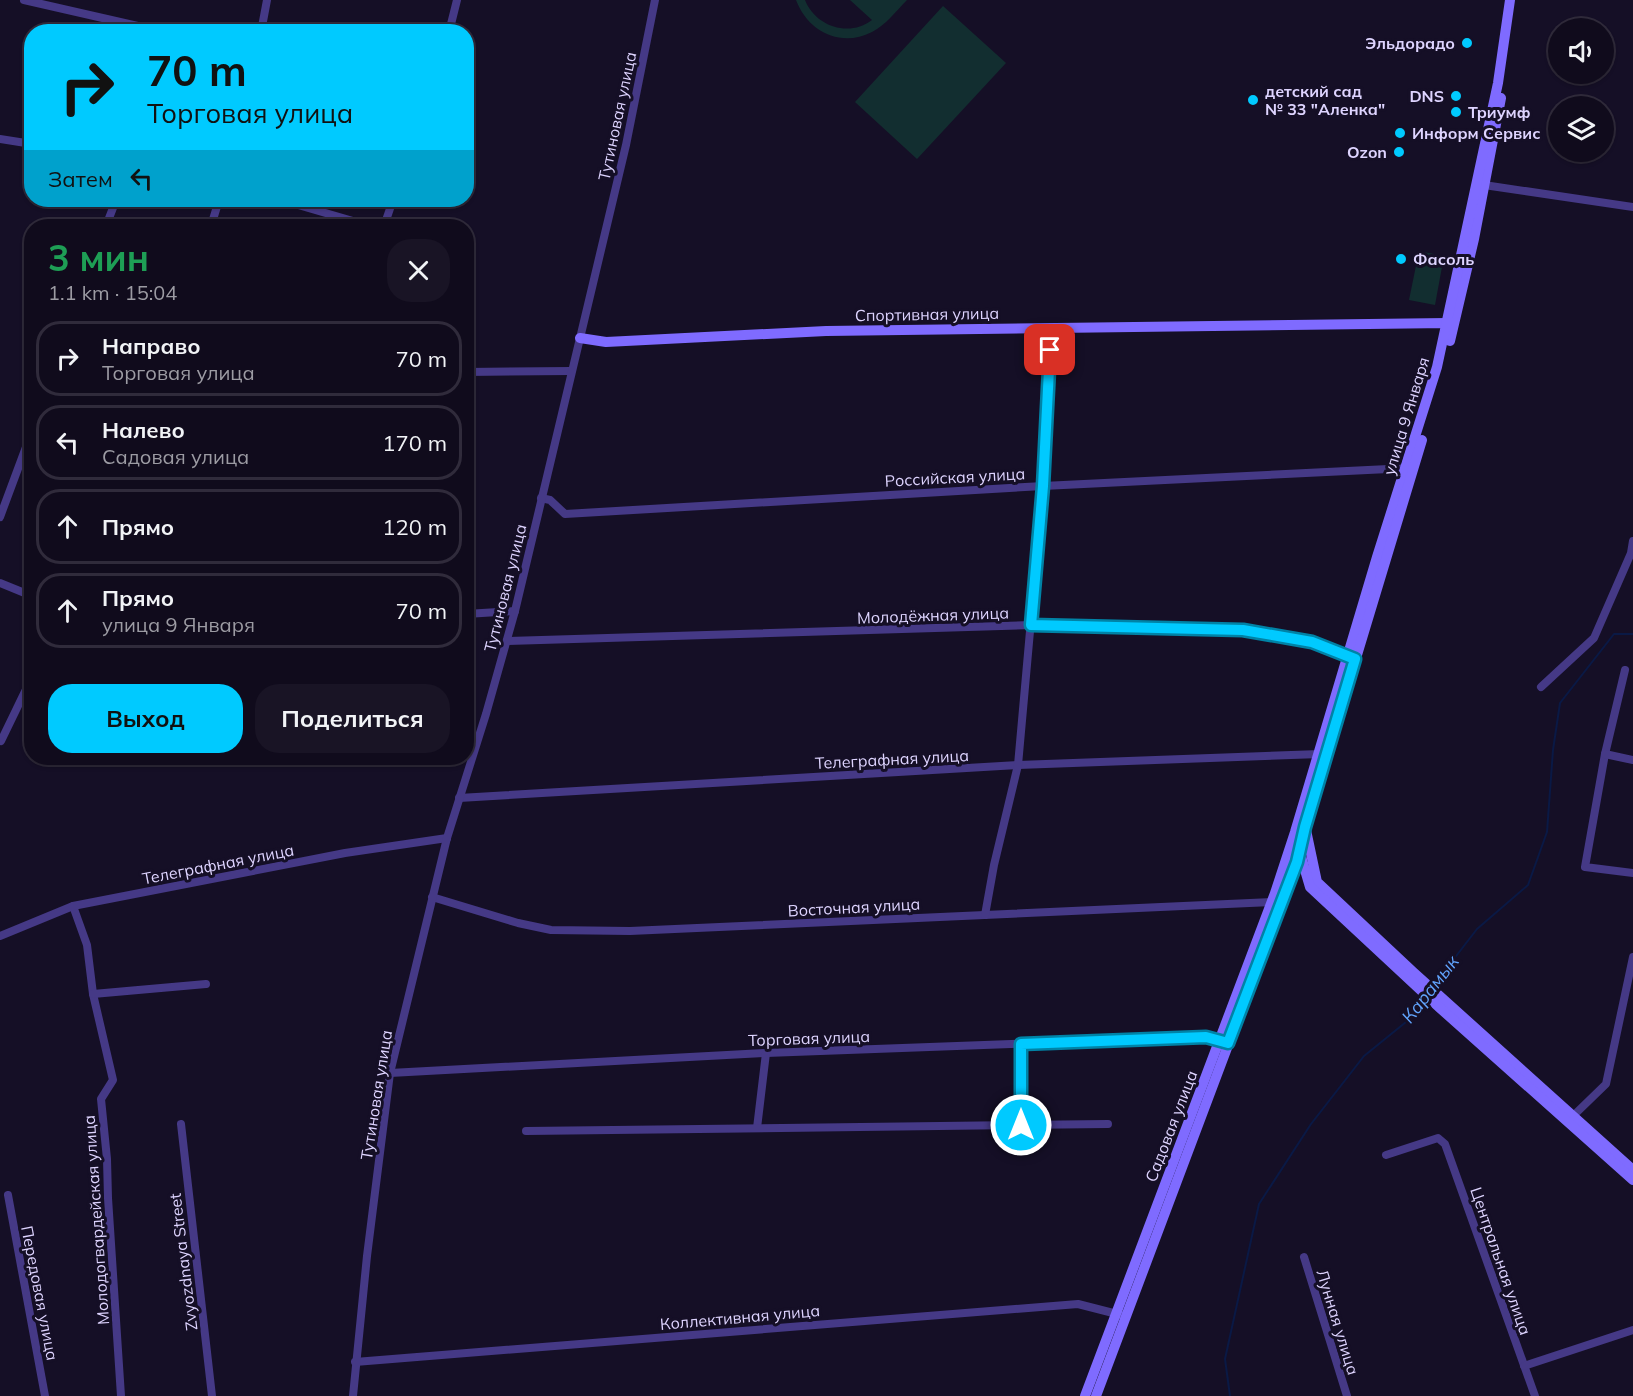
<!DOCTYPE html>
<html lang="ru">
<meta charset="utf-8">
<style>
body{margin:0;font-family:Mulish,sans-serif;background:#191425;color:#f1f3f6;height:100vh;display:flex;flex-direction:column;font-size:22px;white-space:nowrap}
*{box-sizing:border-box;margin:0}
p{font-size:20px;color:#9c9ba3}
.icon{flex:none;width:33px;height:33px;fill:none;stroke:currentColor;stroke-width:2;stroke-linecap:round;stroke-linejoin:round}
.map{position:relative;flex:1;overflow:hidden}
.panel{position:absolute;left:24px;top:219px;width:450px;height:546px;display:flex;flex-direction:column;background:#100b1c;border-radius:24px;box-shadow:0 2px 4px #0004,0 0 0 2px #302b3b}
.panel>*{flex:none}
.banner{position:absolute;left:24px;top:24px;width:450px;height:183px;border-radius:24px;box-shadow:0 2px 4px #0004,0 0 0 2px #302b3b;background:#00caff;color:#111;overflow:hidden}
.buttons{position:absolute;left:1548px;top:18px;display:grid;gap:12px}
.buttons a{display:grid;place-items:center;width:66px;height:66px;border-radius:50%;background:#100b1c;box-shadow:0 2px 4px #0004,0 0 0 2px #302b3b;font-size:30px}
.pin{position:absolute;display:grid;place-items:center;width:51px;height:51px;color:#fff;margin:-26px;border-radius:12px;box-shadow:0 3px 9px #0006}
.me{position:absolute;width:66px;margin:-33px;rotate:0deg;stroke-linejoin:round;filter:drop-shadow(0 0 4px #0008)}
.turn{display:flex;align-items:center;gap:21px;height:126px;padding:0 24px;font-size:27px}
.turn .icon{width:78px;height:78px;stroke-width:2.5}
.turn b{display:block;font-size:42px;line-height:51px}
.then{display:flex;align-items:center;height:57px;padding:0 24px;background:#0003;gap:12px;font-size:22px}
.round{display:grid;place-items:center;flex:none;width:63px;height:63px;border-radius:24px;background:#191425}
.overview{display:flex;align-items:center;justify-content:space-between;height:102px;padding:0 24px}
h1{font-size:36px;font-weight:700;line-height:45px;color:#1e9e55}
.button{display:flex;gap:12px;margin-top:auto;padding:12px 24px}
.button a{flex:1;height:69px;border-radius:24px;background:#00caff;color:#111;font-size:24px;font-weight:700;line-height:69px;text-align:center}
.button a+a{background:#191425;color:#f1f3f6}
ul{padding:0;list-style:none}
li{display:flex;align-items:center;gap:18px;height:75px;margin:0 12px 9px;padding:0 12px;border:3px solid #302b3b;border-radius:24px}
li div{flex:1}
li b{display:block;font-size:22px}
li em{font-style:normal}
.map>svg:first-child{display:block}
.green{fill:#122e30}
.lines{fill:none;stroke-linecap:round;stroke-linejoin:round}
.stream{stroke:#0a1945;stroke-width:2}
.street{stroke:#453986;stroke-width:8}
.secondary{stroke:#7f6bff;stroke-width:10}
.route-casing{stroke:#0083a6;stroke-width:15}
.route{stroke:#00caff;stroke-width:10}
.poi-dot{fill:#00caff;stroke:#150f26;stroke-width:2}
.labels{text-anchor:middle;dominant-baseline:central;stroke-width:6;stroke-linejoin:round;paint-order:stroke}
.poi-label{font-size:16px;font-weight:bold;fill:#ded4ff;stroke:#150f26;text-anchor:start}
.street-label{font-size:16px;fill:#ded4ff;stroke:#150f26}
.water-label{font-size:18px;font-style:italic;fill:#62a5ff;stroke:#150f26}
</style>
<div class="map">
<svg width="1633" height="1396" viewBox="0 0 1633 1396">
<rect width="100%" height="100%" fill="#150f26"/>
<g class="green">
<path d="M796 0H805C815 26 849 38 872 20L850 0H907C896 11 886 25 872 32 841 48 808 32 796 0Z"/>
<polygon points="943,6 1006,63 917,159 855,102"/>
<polygon points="1419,251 1444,256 1435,305 1409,300"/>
</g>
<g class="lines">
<g class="stream">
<polyline points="1433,986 1477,929 1528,885 1547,832 1553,750 1560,703 1614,634 1633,634"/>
<polyline points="1230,1396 1225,1359 1259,1204 1311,1124 1364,1056 1406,1022 1424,998"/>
</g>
<g class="street">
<polyline points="24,0 164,32"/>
<polyline points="261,32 267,0"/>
<polyline points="449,32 457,0"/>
<polyline points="0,139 32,144"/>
<polyline points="1484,185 1633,207"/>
<polyline points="281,200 353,221 365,226"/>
<polyline points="106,226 116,200"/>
<polyline points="211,226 219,200"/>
<polyline points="384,226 393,200"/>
<polyline points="466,372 571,371"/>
<polyline points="541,498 550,500 565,514 1043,486 1409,468"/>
<polyline points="0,517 32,431"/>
<polyline points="0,583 32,596"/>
<polyline points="466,614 515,611"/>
<polyline points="507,641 1031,625 1243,630 1312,643 1351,658"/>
<polyline points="1625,670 1605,754 1585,867 1633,873"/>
<polyline points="1541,687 1594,638 1631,553 1633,541"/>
<polyline points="1,741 32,677"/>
<polyline points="1605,754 1633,760"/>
<polyline points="459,798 1018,765 1320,754"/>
<polyline points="432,897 518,923 551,930 630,931 1274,902"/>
<polyline points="73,906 87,945 93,994 113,1080 101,1099 107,1159 108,1198 121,1396"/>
<polyline points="985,915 994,865 1018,765 1043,486 1051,327"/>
<polyline points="0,936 73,906 345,853 447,838"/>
<polyline points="93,994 206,984"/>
<polyline points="390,1073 766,1053 1206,1037 1224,1042"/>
<polyline points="1573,1116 1606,1084 1633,957"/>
<polyline points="181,1124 212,1396"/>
<polyline points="1021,1125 1021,1044"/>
<polyline points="757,1128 766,1053"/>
<polyline points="526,1131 1108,1124"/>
<polyline points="1386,1155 1438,1138 1445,1144 1535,1396"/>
<polyline points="8,1195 45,1396"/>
<polyline points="1304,1257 1347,1396"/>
<polyline points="355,1362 1078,1304 1121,1315"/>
<polyline points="1524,1366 1633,1330"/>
<polyline points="353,1396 367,1256 390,1073 447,838 486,714 515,611 626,145 655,0"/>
</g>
<g class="secondary">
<polyline points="580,338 606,342 826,331 1447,323 1452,326"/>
<polyline points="1450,341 1474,239 1501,98"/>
<polyline points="1306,830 1317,882 1413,972 1633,1170"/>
<polyline points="1300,853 1310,887 1441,1009 1633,1180"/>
<polyline points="1085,1396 1275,893 1295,832 1377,557 1437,367 1498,83 1510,0"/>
<polyline points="1096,1396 1297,862 1305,827 1422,440"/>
</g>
</g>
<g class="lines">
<defs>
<polyline id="route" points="1021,1125 1021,1044 1206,1037 1228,1043 1297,862 1305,827 1355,659 1312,642 1243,630 1031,625 1043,486 1050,350"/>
</defs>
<use href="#route" class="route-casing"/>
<use href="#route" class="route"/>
</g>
<g class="poi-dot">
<circle cx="1467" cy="43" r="6"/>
<circle cx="1456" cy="96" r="6"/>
<circle cx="1253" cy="100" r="6"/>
<circle cx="1456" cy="112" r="6"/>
<circle cx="1400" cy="133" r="6"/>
<circle cx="1399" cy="152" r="6"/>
<circle cx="1401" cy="259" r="6"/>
</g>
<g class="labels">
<g class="poi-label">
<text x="1455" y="43" text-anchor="end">Эльдорадо</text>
<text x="1265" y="91">детский сад<tspan x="1265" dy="18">№ 33 "Аленка"</tspan></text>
<text x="1444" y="96" text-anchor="end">DNS</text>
<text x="1468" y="112">Триумф</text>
<text x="1412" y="133">Информ Сервис</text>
<text x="1387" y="152" text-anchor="end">Ozon</text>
<text x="1413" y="259">Фасоль</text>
</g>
<g class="street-label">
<text transform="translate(617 116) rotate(-78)">Тутиновая улица</text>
<text transform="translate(927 314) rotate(-1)">Спортивная улица</text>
<text transform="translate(1406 416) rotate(-73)">улица 9 Января</text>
<text transform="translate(955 477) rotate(-3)">Российская улица</text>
<text transform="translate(505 588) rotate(-76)">Тутиновая улица</text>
<text transform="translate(933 615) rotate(-2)">Молодёжная улица</text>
<text transform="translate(892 759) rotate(-3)">Телеграфная улица</text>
<text transform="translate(218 864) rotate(-11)">Телеграфная улица</text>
<text transform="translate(854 907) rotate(-3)">Восточная улица</text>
<text transform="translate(809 1038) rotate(-2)">Торговая улица</text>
<text transform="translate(376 1095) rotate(-81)">Тутиновая улица</text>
<text transform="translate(1171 1126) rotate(-69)">Садовая улица</text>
<text transform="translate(96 1220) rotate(-94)">Молодогвардейская улица</text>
<text transform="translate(1501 1261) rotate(71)">Центральная улица</text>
<text transform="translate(183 1262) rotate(-97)">Zvyozdnaya Street</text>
<text transform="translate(40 1293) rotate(79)">Передовая улица</text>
<text transform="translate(740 1317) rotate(-5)">Коллективная улица</text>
<text transform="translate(1338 1322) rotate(73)">Лунная улица</text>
</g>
<g class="water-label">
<text transform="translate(1430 989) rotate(-52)">Карамык</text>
</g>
</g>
</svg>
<div class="buttons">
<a><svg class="icon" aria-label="sound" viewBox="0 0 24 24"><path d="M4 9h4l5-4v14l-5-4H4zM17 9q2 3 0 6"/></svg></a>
<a><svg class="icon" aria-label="layers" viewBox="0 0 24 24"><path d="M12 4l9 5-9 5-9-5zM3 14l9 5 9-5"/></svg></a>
</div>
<div class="pin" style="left:1050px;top:350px;background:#d93025"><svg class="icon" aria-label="arrive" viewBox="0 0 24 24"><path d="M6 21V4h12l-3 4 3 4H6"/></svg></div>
<svg class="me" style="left:1021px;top:1125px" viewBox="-20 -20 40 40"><circle r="17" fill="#00caff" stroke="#fff" stroke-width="3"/><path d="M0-11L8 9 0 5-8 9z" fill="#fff"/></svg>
<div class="banner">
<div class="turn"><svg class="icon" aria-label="right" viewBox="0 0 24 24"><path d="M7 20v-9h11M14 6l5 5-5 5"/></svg><div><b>70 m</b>Торговая улица</div></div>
<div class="then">Затем<svg class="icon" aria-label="left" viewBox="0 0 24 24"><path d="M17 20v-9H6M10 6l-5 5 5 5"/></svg></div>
</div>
<section class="panel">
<div class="overview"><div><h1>3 мин</h1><p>1.1 km · 15:04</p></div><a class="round"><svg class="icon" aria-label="close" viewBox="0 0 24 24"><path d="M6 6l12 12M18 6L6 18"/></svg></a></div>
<ul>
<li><svg class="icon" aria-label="right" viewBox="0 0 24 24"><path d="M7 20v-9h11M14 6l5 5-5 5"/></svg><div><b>Направо</b><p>Торговая улица</p></div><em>70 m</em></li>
<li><svg class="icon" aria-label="left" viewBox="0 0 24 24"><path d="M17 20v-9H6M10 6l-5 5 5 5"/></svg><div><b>Налево</b><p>Садовая улица</p></div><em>170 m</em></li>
<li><svg class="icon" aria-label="ahead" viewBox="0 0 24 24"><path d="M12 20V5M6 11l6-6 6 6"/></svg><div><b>Прямо</b></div><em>120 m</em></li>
<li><svg class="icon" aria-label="ahead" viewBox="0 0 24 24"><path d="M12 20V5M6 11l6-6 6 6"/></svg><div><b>Прямо</b><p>улица 9 Января</p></div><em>70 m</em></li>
</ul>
<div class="button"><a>Выход</a><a>Поделиться</a></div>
</section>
</div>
